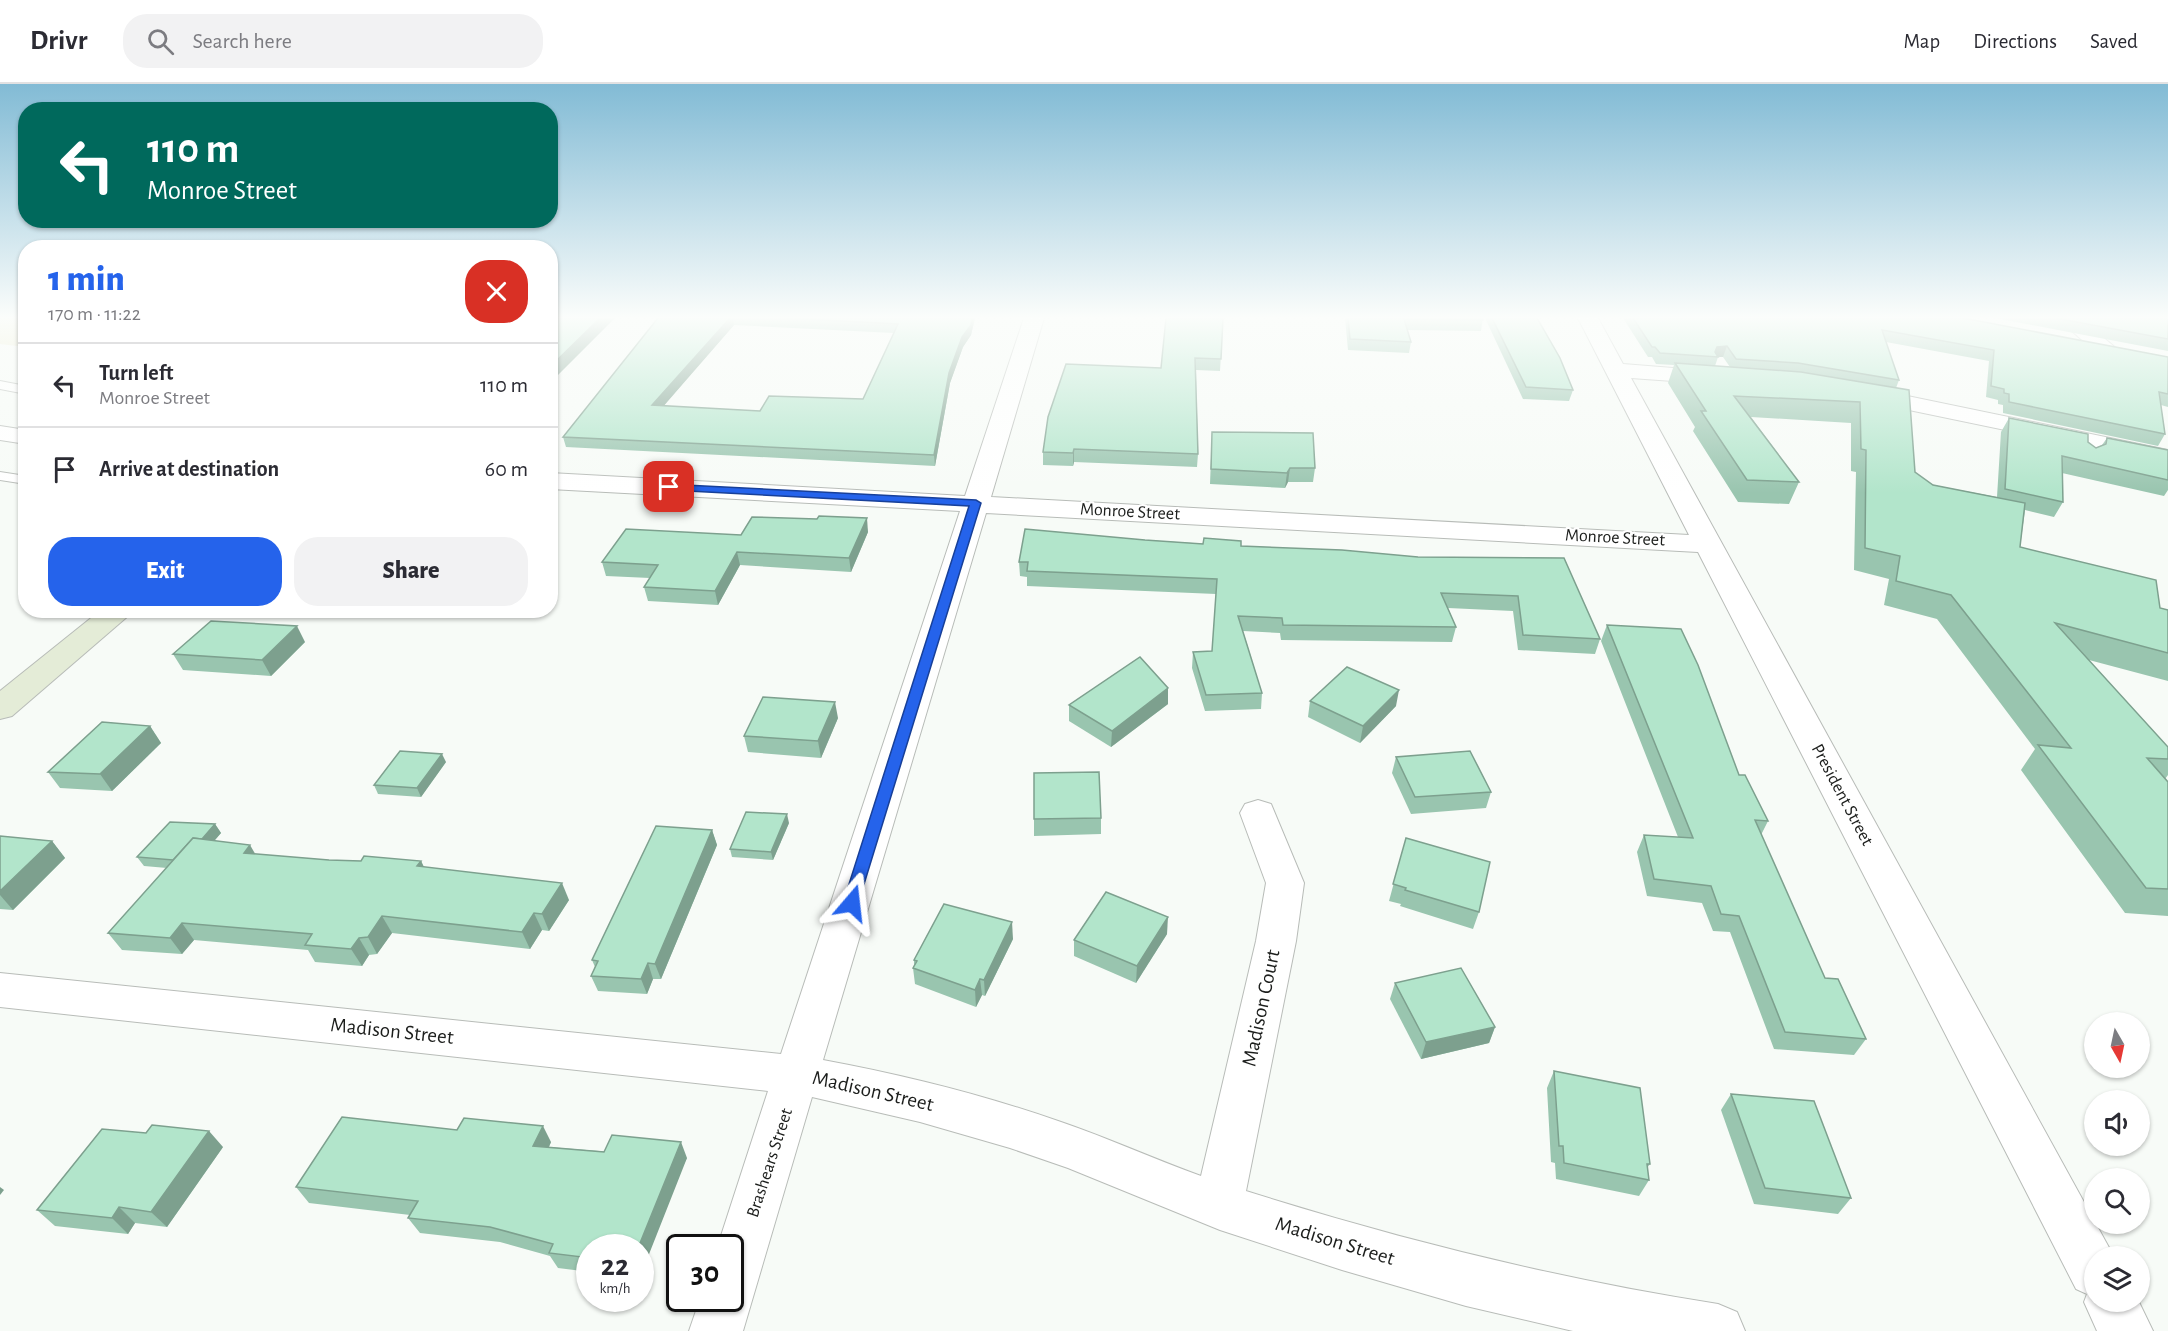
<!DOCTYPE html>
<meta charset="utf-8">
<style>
body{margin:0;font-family:"Alegreya Sans",sans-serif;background:#f2f2f3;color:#2b2b33;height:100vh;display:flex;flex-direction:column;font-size:22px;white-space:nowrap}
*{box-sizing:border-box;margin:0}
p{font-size:20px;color:#7c7c81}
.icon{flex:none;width:33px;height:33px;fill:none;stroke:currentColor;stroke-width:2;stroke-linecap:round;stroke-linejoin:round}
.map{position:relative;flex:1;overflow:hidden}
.details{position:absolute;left:18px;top:156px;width:540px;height:378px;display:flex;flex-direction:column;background:#fff;border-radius:24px;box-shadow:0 2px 4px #0004}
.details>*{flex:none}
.guide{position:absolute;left:18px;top:18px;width:540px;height:126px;border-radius:24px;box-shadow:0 2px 4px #0004;background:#00695c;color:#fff;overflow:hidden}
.needle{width:39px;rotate:171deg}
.fabs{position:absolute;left:2084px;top:928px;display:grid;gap:12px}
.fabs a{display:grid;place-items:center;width:66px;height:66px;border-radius:50%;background:#fff;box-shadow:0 2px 4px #0004;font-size:30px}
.speed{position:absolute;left:576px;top:1150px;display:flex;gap:12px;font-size:30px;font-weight:700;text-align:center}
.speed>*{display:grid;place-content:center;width:78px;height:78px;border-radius:50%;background:#fff;box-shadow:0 2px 4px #0004;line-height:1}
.speed small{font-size:15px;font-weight:400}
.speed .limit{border:3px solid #111;border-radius:9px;background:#fff;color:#111}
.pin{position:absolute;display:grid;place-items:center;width:51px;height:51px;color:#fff;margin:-26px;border-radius:12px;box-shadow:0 3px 9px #0006}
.me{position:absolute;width:66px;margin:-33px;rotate:17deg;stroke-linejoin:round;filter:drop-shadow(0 0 4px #0008)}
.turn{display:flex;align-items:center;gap:21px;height:126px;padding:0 30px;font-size:27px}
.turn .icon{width:78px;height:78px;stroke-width:2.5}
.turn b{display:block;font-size:42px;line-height:51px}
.round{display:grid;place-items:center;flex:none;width:63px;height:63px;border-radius:24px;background:#f2f2f3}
.headline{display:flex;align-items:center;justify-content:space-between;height:102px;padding:0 30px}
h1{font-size:36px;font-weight:800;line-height:45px;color:#2563eb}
.primary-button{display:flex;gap:12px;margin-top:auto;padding:12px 30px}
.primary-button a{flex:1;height:69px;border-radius:24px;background:#2563eb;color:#fff;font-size:24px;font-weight:800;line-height:69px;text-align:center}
.primary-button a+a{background:#f2f2f3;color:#2b2b33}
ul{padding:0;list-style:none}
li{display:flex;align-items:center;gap:18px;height:84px;padding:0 30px;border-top:2px solid #e1e1e2}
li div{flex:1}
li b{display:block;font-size:22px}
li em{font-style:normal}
header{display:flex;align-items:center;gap:36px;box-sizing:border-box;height:84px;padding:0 30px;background:#fff;border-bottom:2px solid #e1e1e2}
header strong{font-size:28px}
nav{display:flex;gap:33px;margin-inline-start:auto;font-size:21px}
.search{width:420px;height:54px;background:#f2f2f3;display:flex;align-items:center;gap:15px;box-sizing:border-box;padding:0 21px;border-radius:24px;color:#7c7c81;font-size:22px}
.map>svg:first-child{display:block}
.green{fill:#e8e8c3}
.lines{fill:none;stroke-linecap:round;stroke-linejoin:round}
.lane-casing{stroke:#b8bcb8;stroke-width:2}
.street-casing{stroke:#b8bcb8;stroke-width:2}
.secondary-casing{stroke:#b8bcb8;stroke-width:2}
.lane{fill:#fff;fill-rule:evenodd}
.street{fill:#fff;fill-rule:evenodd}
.secondary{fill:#e4ecd7;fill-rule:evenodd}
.wall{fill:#99c5af;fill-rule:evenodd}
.shaded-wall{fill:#7da08e}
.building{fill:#b2e5cb;stroke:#7da08e;stroke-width:1.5}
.route{fill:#2563eb;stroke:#184099;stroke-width:1.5}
.labels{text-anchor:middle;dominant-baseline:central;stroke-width:4.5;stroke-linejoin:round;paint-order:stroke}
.street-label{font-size:18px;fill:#1c1e1c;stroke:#fff}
.near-street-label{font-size:21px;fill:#1c1e1c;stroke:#fff}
</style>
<header>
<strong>Drivr</strong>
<div class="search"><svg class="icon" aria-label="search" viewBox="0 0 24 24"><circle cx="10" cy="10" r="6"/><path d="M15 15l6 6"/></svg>Search here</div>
<nav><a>Map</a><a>Directions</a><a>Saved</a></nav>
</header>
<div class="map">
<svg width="2168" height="1247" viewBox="0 0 2168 1247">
<rect width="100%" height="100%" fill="#f7fbf7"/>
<polygon class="green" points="0,234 25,234 25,260 17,262 0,260"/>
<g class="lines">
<defs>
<g id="lane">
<polygon points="0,297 26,302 26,310 0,305"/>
<polygon points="0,388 26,392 26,400 0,396"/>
</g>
<g id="street">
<path d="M1024 234H1044L991 413 1689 451 1578 234H1598L1623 280 1723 288 1726 293 1723 298 1715 300 1631 294 2112 1169 2114 1173H2094V1218H2139L2153 1247H2097L2084 1218 2087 1210 2076 1205 1698 468 986 429 823 976C904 991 984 1011 1061 1038 1108 1054 1154 1075 1201 1092L1256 857 1266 799 1240 729 1245 720 1258 716 1271 720 1304 799 1296 857 1246 1107C1401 1156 1558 1195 1718 1220L1737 1228 1745 1247H1573L1466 1222 1342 1186 1220 1146 1068 1084 1010 1064 920 1038 812 1013 743 1247H689L700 1215H730V1164H717L768 1007 0 923V889L781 970 960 427 550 405V389L965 412Z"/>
<polygon points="2057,234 2080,234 2117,265 2114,270 2098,270"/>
<polygon points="1864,303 2168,366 2168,380 1856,315 1853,310 1856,305"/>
<polygon points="0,342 26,346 26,360 0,356"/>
</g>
<polygon id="secondary" points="101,526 135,526 12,632 0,635 0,607"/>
</defs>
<use href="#lane" class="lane-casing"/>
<use href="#street" class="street-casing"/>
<use href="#secondary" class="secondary-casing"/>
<use href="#lane" class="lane"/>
<use href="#street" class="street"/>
<use href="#secondary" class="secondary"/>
</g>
<g class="wall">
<path d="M658 234H975L971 251 963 263 950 299 935 382 566 363 563 353ZM734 241 894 249 863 315 760 327 663 322Z"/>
<polygon points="1223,234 1220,287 1196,286 1198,370 1197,383 1074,378 1073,382 1043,381 1043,368 1161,284"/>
<polygon points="1345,234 1483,234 1481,247 1407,246 1411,258 1409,269 1348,266"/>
<polygon points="1485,234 1537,234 1573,306 1569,317 1523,315"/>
<path d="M1623 234H1963L2168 273V323L2161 321 2165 350 2158 362 2003 329V321L1998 320V316L1986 313 1989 277 1886 258 1899 296 1896 304 1915 388 1933 401 1997 413 2001 348 2009 334 2088 358 2096 364 2102 361 2107 354 2168 366V406L2164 412 2062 389 2063 418 2054 433 2025 426 2020 463 2160 524 2168 526V597L2089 576 2168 663V691L2165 695 2168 698V832L2125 829 2021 686 2035 665 1937 535 1884 521 1889 495 1854 486 1856 388 1851 387V339L1751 333 1799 398 1789 420 1738 418 1693 347 1695 343 1668 299 1674 281 1656 280 1652 273H1648ZM1718 273H1723L1730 283 1715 282Z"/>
<polygon points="1995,234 2168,234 2168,267"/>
<polygon points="1212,348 1315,384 1313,398 1288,398 1285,404 1210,400"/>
<polygon points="868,448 851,488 740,481 718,521 648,517 644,503 650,494 606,492 602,478 741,451"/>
<polygon points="1145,456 1418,473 1564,474 1600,555 1595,570 1518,566 1513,527 1448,524 1456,543 1452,558 1281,556 1280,549 1243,547 1262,609 1261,625 1205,627 1192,584 1193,568 1212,567 1216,510 1027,502 1027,493 1020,492 1019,478"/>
<polygon points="1607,541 1739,691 1768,737 1761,751 1825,894 1866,955 1854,971 1774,965 1730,848 1713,847 1702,819 1647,812 1637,768 1644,751 1678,753 1601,557"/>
<polygon points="305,558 271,592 183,586 173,570"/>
<polygon points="1310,617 1396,622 1360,659 1308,633"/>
<polygon points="1168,620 1111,663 1069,637 1069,621"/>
<polygon points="838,634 821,674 748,668 744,652"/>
<polygon points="150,642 161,659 112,707 60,704 48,688"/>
<polygon points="1396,673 1491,708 1486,724 1411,730 1392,689"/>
<polygon points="446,678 421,713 378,710 374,701"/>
<polygon points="1101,734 1101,750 1034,752 1034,735"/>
<polygon points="789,739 773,776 732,773 730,765"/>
<polygon points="215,740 221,749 214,757 255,770 329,776 361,777 421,777 424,783 569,816 549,847 542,846 530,865 392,849 377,870 369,871 362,882 315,878 308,866 194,856 182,870 122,866 108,849 167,784 144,782 137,773"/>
<polygon points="712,746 717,761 661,895 653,895 647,910 598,907 591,892 595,883 592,876"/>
<polygon points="0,752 52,757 65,774 13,826 0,825"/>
<polygon points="1406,754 1479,828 1473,845 1400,822 1401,820 1389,817"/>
<polygon points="1167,850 1136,899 1074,872 1074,856"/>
<polygon points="1013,855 985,912 982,911 976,923 915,900 913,884 914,881 914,876"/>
<polygon points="1395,899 1495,943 1489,959 1421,975 1390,915"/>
<polygon points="1554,987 1650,1080 1647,1084 1649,1096 1639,1112 1556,1095 1555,1079 1551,1078 1547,1004"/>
<polygon points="1731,1010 1851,1114 1838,1130 1754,1120 1721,1026"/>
<polygon points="551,1058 549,1063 687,1074 640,1164 590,1164 590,1188 558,1184 550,1172 500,1158 420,1149 408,1134 410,1131 309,1119 296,1103"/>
<polygon points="223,1063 167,1143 135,1139 128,1150 55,1142 37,1126"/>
</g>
<g class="shaded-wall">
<polygon points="600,234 615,234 550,299 550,283"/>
<polygon points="730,234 733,234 734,241 655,332 652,321"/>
<polygon points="972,234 975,234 971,251 963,263 950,299 935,382 934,371 949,289 962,253"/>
<polygon points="1727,262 1723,273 1713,273 1717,263"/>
<polygon points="1074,365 1074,378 1073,382 1073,369"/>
<polygon points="1290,384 1288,398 1285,404 1287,389"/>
<polygon points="867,434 868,448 851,488 849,474"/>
<polygon points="737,468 740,481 718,521 715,507"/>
<polygon points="297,542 305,558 271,592 262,576"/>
<polygon points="1168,604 1168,620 1111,663 1112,647"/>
<polygon points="1399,606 1396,622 1360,659 1363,642"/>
<polygon points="835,618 838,634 821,674 818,657"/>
<polygon points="150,642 161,659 112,707 100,690"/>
<polygon points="442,670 446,678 421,713 417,704"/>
<polygon points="787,730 789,739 773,776 771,768"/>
<polygon points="215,740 221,749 189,786 183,777"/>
<polygon points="712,746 717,761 661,895 655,880"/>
<polygon points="52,757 65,774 13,826 0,811 0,807"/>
<polygon points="250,761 260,778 244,769"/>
<polygon points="421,777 429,794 417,782"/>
<polygon points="562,799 569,816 549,847 542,830"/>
<polygon points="534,829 542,846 530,865 522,848"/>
<polygon points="382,832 392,849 377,870 368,853"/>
<polygon points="1168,833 1167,850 1136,899 1137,882"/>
<polygon points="1012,838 1013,855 985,912 984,896"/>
<polygon points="182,839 194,856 182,870 170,854"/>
<polygon points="359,854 369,871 362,882 351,865"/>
<polygon points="648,879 653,895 647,910 641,895"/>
<polygon points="980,895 982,911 976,923 975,906"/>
<polygon points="1495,943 1489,959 1421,975 1426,958"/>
<polygon points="543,1042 551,1058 542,1078 533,1062"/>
<polygon points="209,1047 223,1063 167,1143 151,1128"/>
<polygon points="681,1058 687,1074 640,1193 640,1164 638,1164"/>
<polygon points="0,1103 4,1106 0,1111"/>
<polygon points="119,1123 135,1139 128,1150 112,1134"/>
</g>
<g class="building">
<polygon points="550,234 600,234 550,283"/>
<polygon points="658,234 730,234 652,321 760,327 769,312 863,315 898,240 786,234 972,234 971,241 962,253 949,289 934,371 563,353"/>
<polygon points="1166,234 1223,234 1221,275 1195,274 1198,370 1074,365 1073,369 1043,368 1048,333 1066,280 1161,284"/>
<polygon points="1348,234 1483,234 1483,236 1404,235 1411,258 1350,255"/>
<polygon points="1492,234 1537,234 1560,274 1573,306 1526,303"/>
<polygon points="1633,234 1963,234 2168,273 2168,310 2159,308 2165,350 2009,318 2009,310 2004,309 2004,305 1991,302 1994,266 1882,246 1899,296 1798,279 1736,275 1727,262 1717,263 1715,268 1718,273 1660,269 1655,263 1652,263"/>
<polygon points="2055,234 2168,234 2168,255"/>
<polygon points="1675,279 1801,288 1909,306 1915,388 1933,401 2025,419 2020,463 2156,496 2160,524 2168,526 2168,569 2055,539 2168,663 2168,675 2147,674 2168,698 2168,805 2146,804 2038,661 2071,664 1951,511 1896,497 1900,472 1865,464 1866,366 1861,365 1860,318 1734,312 1799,398 1747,396 1701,327 1706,327"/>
<polygon points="2009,334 2088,350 2088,358 2096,364 2106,360 2107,354 2168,366 2168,396 2062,372 2063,418 2005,405"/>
<polygon points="1212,348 1313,349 1315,384 1290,384 1287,389 1211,385"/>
<polygon points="819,432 867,434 849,474 737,468 715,507 644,503 658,481 602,478 626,445 741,451 752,433 817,435"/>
<polygon points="1025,445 1145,456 1203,460 1204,454 1241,457 1241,462 1342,466 1418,473 1564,474 1600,555 1523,551 1518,512 1441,509 1456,543 1283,541 1282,534 1238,532 1262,609 1206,611 1193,568 1212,567 1217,495 1027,487 1028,478 1019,478"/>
<polygon points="211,537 297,542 262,576 173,570"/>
<polygon points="1607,541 1681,545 1698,581 1739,691 1745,691 1768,737 1755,736 1825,894 1838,895 1866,955 1785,948 1739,832 1721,830 1711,802 1654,795 1644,751 1693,754"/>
<polygon points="1140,573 1168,604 1112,647 1069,621"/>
<polygon points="1347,583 1399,606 1363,642 1310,617"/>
<polygon points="763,613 835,618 818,657 744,652"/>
<polygon points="102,638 150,642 100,690 48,688"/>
<polygon points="400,667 442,670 417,704 374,701"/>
<polygon points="1470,667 1491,708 1415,713 1396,673"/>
<polygon points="1099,688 1101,734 1034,735 1034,689"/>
<polygon points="746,728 787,730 771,768 730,765"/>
<polygon points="170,738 215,740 202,755 193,754 173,776 137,773"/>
<polygon points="656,742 712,746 655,880 648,879 641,895 591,892 598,877 592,876"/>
<polygon points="0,752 52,757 0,807"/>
<polygon points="193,754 250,761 244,769 329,776 361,777 364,772 421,777 417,782 562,799 542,830 534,829 522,848 382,832 368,853 359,854 351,865 305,861 312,850 182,839 170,854 108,849"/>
<polygon points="1406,754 1490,778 1479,828 1405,806 1406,804 1393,800"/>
<polygon points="1106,808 1168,833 1137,882 1074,856"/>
<polygon points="944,820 1012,838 984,896 980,895 975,906 913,884 917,877 914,876"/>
<polygon points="1461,884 1495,943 1426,958 1395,899"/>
<polygon points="1554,987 1640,1004 1650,1080 1647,1080 1649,1096 1564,1079 1563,1062 1559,1062"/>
<polygon points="1731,1010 1814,1017 1851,1114 1765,1104"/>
<polygon points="342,1033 457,1046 464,1034 543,1042 533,1062 604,1068 612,1051 681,1058 638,1164 590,1164 590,1174 549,1169 553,1160 490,1143 408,1134 418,1117 296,1103"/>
<polygon points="152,1041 209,1047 151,1128 119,1123 112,1134 37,1126 102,1045 146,1049"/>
</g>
<linearGradient id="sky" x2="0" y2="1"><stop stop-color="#82bbd5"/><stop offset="0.57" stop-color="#fbfdfb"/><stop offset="1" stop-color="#fbfdfb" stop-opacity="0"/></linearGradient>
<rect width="2168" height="409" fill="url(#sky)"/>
<polygon class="route" points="665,400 976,416 981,419 857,823 846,823 843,819 969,422 669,406 663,403"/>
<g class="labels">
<g class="street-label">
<text transform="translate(1130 428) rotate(3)">Monroe Street</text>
<text transform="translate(1615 454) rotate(3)">Monroe Street</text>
<text transform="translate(1842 711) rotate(62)">President Street</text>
<text transform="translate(770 1079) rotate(-72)">Brashears Street</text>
</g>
<g class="near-street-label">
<text transform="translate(1261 924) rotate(-78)">Madison Court</text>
<text transform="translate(392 947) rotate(6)">Madison Street</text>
<text transform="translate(873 1007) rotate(13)">Madison Street</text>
<text transform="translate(1335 1157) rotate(17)">Madison Street</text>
</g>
</g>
</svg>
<div class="fabs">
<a><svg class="needle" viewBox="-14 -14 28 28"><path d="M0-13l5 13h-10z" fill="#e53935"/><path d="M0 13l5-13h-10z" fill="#7c7c81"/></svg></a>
<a><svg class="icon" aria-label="sound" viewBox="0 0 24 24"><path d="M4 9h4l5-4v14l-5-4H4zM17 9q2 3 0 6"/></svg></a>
<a><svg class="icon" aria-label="search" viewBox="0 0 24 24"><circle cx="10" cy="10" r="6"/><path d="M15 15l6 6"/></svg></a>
<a><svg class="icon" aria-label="layers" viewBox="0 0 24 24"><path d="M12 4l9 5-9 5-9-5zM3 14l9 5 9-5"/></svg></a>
</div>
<div class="speed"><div>22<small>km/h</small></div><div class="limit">30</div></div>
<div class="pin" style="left:669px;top:403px;background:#d93025"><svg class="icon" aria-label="arrive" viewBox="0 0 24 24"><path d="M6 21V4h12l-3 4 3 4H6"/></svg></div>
<svg class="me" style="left:852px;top:819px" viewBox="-20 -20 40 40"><path d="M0-17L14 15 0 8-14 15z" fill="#2563eb" stroke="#fff" stroke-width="4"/></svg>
<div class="guide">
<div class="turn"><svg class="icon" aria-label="left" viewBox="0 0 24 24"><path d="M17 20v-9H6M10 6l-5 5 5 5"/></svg><div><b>110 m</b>Monroe Street</div></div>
</div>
<section class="details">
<div class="headline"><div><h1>1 min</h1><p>170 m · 11:22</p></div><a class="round" style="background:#d93025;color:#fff"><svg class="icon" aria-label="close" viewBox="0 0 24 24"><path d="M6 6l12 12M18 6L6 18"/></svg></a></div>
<ul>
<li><svg class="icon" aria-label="left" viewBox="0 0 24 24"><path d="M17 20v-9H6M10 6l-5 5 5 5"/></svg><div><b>Turn left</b><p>Monroe Street</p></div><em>110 m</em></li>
<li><svg class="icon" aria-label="arrive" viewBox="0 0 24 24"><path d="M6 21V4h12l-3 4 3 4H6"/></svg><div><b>Arrive at destination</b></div><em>60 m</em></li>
</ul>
<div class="primary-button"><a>Exit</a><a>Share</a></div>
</section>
</div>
